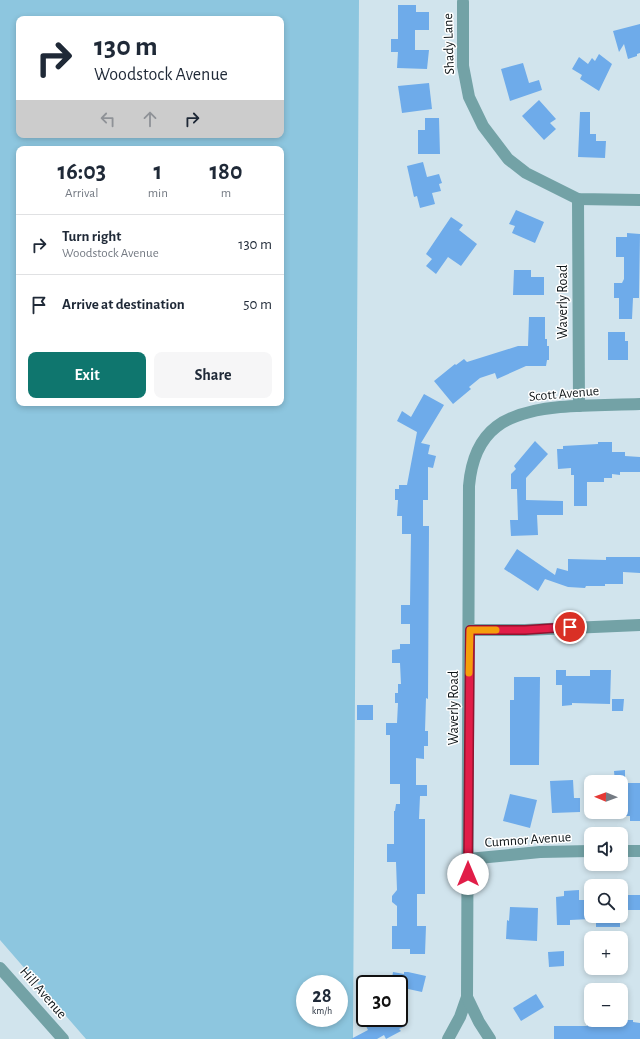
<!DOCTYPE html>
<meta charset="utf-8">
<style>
body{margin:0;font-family:"Alegreya Sans",sans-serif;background:#f6f6f7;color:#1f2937;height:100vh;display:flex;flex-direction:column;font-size:15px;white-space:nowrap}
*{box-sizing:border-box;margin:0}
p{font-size:13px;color:#747a83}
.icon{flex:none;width:22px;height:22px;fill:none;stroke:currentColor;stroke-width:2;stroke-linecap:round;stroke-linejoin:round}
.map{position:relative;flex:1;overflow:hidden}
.side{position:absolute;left:16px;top:146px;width:268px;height:260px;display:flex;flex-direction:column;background:#fff;border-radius:8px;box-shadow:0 2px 6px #0003}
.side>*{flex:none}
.hud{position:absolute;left:16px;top:16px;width:268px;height:122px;border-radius:8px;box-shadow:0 2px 6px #0003;background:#fff;color:#1f2937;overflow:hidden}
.needle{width:26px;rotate:271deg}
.fabs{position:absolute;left:584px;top:775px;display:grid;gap:8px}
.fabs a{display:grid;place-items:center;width:44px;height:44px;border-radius:8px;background:#fff;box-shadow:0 2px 6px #0003;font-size:20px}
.speed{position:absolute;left:296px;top:975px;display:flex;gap:8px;font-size:20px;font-weight:700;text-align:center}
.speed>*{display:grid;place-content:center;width:52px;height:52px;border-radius:50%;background:#fff;box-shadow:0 2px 6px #0003;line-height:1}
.speed small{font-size:10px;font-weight:400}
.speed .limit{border:2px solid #111;border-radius:6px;background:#fff;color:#111}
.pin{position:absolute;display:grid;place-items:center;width:34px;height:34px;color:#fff;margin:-17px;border:2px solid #fff;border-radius:50%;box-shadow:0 1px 4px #0007}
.me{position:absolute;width:44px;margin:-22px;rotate:0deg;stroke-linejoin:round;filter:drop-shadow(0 0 3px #0008)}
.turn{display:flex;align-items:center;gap:14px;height:84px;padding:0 12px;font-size:18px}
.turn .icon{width:52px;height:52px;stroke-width:2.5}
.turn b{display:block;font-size:28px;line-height:34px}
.lanes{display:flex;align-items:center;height:38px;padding:0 12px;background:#0003;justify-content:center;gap:20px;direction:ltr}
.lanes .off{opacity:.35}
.eta{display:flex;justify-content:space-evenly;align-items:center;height:68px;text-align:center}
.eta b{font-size:24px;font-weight:700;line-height:28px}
.action{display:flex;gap:8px;margin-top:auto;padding:8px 12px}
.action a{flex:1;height:46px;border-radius:8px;background:#0f766e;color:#fff;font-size:16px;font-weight:700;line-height:46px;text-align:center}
.action a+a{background:#f6f6f7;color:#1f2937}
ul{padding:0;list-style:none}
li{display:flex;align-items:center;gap:12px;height:60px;padding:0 12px;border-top:1px solid #e0e1e3}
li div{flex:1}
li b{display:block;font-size:15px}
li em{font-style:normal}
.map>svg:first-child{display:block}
.green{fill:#8dc6df;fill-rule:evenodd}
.building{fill:#6eabea}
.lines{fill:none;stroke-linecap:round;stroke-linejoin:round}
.minor{stroke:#73a2a6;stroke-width:12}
.route-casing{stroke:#92132f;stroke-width:10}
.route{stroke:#e11d48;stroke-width:7}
.slow{stroke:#f59e0b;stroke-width:7}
.labels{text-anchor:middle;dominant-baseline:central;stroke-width:3;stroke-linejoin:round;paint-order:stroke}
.street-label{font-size:14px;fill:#0e1518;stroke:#fff}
</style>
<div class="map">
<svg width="640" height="1039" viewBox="0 0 640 1039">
<rect width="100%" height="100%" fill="#d1e4ed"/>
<path class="green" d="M0 0H359L353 1039H86L0 940ZM19 19H281V135H19ZM19 149H281V403H19ZM305 984H339V1018H305Z"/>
<g class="building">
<polygon points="398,5 416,5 416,12 429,12 429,30 415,30 415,50 429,50 427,69 397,68 398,52 391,52 391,39 398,39"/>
<polygon points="640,24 640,53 637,54 637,56 628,59 624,44 619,52 613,31"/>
<polygon points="599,54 612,64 599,91 580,79 582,75 572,69 579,57 588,64 592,58 595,61"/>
<polygon points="523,63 529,83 539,80 542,90 510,101 501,69"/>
<polygon points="429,83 432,109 402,113 398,86"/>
<polygon points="539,100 556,119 550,123 556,129 544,140 522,116"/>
<polygon points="580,112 590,112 590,134 596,134 596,141 606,141 605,158 578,157"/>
<polygon points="425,118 439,118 440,154 418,154 418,130 425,130"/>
<polygon points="423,162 427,177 439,174 442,183 439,184 441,191 432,193 435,204 420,208 417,196 414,197 407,166"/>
<polygon points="516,210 544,222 535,243 512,233 515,226 509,224"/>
<polygon points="451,217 463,225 459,230 477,244 461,266 448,257 436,274 426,266 432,259 426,254"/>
<polygon points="627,233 640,234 639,298 633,298 632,319 619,319 619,298 614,298 614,283 622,283 624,279 624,257 616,257 616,237 627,237"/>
<polygon points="514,270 531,270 531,277 544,277 544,295 513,295"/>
<polygon points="529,317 545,317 545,339 547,339 547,346 549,346 549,360 547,360 546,366 526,366 497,379 495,373 480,378 469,387 471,389 453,404 434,381 455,364 456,365 464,359 467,362 518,346 528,346"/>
<polygon points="608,332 625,332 625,341 628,341 628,360 608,360"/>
<polygon points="424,394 444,405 421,443 430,445 428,454 436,456 433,468 428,467 428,500 423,500 423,526 429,526 428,699 426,698 425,731 428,731 428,746 424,746 424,759 416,758 416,785 427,785 427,796 420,796 419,819 425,819 425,894 417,894 417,926 426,926 425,954 410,954 410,949 392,949 392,926 397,926 397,906 392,902 392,896 397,890 396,862 387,862 387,844 394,844 394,811 395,811 396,804 400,804 400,784 390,784 390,735 386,735 386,723 397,723 398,703 395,703 395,693 398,693 398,684 401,684 400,663 392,663 392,650 400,649 400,644 410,644 410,624 401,624 401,605 410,605 411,534 402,534 402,516 397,516 398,500 395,500 395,489 399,489 399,485 407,485 417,432 397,421 402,411 411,417"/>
<polygon points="535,441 548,454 526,478 526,500 563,501 563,515 537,515 538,535 511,536 510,520 518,520 517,489 511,489 511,474 516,469 514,466"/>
<polygon points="598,442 612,442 612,452 625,452 625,456 640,457 640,472 620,472 620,475 612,474 612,478 604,478 604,482 587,482 587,506 574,506 574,475 571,475 571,468 558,469 557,449 563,449 563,446 598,444"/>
<polygon points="517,549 555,575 557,568 568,571 568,559 606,560 606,557 640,557 640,573 623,572 623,584 605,584 605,586 586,586 585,588 568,587 545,579 538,591 504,569"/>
<polygon points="556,670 566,670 566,676 590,676 590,670 611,670 610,704 572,703 572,705 562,706 562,685 556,685"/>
<polygon points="514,677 540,677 539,765 510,765 510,700 514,700"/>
<polygon points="612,699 624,699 623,711 612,711"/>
<rect x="357" y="705" width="16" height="15"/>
<polygon points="625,770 625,782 615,782 614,771"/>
<polygon points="573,780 574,798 580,798 580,812 552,813 550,781"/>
<polygon points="621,783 640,783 640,821 630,821 630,816 621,816"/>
<polygon points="510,794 537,800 530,828 503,821"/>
<polygon points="579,890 579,900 591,900 591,919 570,920 570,925 557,925 556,897 564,896 564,891"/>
<rect x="621" y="895" width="19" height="15"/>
<polygon points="510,907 538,908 537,941 506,939 507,920 509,921"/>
<rect x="596" y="916" width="24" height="11"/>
<polygon points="564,951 564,966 549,967 548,952"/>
<polygon points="393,972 404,974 404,972 408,972 426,976 422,992 399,987 399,984 391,984"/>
<polygon points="536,994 544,1007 521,1021 513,1008"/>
<polygon points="362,1018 401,1018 405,1026 399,1029 401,1031 386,1039 384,1035 377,1039 351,1039 368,1030"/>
<polygon points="587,1020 633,1020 633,1022 640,1023 640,1039 554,1039 554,1026 587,1026"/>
</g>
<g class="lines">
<g class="minor">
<polyline points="463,2 463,66 469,97 483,126 508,159 526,173 578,199 640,200"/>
<polyline points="578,199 579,406"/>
<polyline points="470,630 525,630 640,625"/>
<polyline points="621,851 640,851"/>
<polyline points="468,859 540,852 591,851"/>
<polyline points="0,968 63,1039"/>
<polyline points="448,1039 460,1017 467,997"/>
<path d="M490 1039 479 1022 467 997 469 486C474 428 507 412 560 407 587 405 613 405 640 404"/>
</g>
</g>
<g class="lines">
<defs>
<polyline id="route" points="468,874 470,630 525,630 570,627"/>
</defs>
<use href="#route" class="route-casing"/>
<use href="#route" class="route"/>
<polyline class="slow" points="469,673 470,630 496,630"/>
</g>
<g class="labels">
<g class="street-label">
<text transform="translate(449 44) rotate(-92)">Shady Lane</text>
<text transform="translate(563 302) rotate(-90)">Waverly Road</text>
<text transform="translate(564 394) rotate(-5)">Scott Avenue</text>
<text transform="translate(454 708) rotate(-90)">Waverly Road</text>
<text transform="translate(528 840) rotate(-4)">Cumnor Avenue</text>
<text transform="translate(43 993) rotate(49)">Hill Avenue</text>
</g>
</g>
</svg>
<div class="fabs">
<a><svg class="needle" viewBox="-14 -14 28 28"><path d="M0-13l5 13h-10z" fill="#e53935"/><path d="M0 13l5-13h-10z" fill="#747a83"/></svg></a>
<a><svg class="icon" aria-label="sound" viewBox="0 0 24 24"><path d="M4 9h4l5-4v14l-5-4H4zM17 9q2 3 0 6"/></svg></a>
<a><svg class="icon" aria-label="search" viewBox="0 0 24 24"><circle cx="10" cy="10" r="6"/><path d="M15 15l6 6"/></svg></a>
<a>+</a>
<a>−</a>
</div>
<div class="speed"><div>28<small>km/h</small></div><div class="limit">30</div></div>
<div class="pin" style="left:570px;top:627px;background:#d93025"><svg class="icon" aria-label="arrive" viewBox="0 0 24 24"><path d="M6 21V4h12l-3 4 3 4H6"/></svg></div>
<svg class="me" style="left:468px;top:874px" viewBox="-20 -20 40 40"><circle r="19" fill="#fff"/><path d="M0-13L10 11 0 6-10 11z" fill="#e11d48"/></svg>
<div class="hud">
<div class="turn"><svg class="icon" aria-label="right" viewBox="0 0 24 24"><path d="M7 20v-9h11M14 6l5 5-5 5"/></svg><div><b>130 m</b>Woodstock Avenue</div></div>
<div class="lanes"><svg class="icon off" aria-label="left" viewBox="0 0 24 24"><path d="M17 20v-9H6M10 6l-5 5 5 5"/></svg><svg class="icon off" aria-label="ahead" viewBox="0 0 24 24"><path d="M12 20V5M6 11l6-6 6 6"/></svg><svg class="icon" aria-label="right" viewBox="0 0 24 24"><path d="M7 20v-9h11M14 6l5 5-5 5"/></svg></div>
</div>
<section class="side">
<div class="eta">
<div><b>16:03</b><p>Arrival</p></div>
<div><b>1</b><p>min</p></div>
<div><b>180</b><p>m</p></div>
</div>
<ul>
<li><svg class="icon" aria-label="right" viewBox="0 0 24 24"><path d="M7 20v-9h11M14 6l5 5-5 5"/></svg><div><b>Turn right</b><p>Woodstock Avenue</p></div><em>130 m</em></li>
<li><svg class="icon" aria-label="arrive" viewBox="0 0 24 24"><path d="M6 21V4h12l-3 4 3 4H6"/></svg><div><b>Arrive at destination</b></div><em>50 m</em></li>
</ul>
<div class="action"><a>Exit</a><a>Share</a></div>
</section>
</div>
